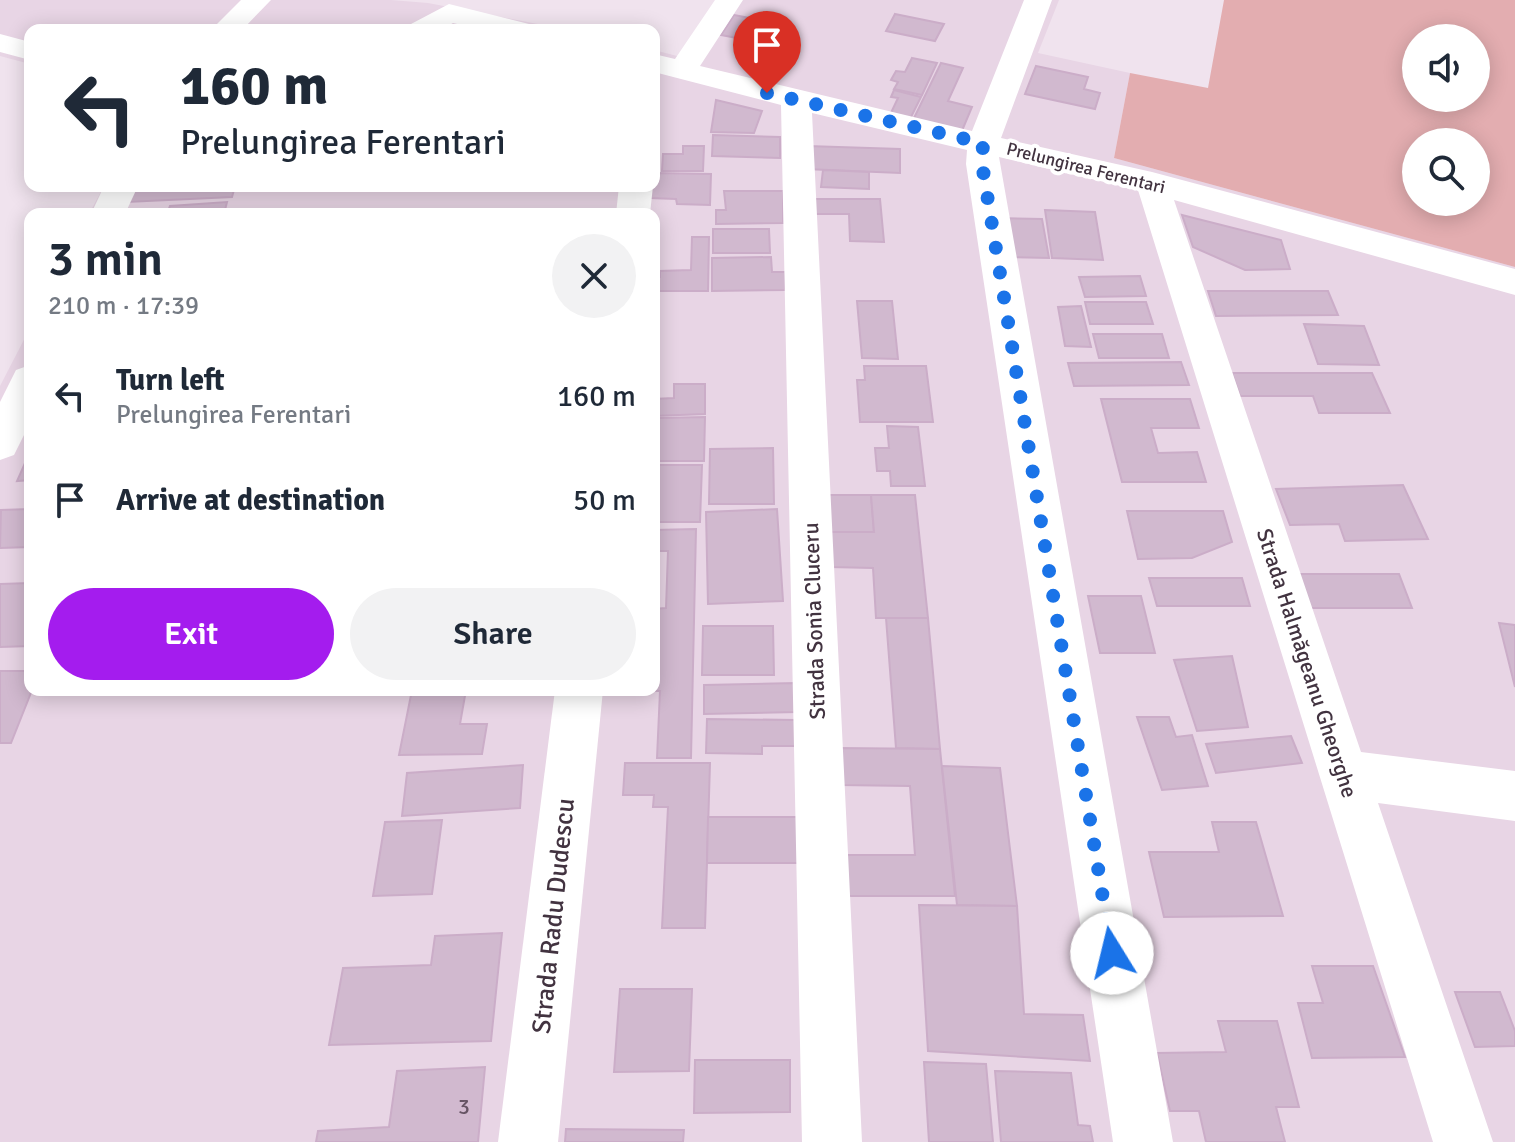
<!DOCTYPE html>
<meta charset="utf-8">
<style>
body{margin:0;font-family:Signika,sans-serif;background:#f2f2f3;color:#1f2937;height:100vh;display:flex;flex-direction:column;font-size:30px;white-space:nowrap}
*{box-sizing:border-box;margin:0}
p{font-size:26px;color:#747a83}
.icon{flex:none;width:44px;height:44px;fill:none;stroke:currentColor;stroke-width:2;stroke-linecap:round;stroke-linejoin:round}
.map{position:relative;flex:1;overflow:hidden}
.drawer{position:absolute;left:24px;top:208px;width:636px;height:488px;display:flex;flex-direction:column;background:#fff;border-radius:16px;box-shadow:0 4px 20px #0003}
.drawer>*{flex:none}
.top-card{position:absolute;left:24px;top:24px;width:636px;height:168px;border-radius:16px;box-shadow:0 4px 20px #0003;background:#fff;color:#1f2937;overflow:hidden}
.controls{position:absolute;left:1402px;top:24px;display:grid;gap:16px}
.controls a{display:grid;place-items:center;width:88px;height:88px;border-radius:50%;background:#fff;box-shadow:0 4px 20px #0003;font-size:40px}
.pin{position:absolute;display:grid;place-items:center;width:68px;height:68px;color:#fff;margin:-82px -34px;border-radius:50% 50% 50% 0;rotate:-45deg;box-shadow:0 0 8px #0007}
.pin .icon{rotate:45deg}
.me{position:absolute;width:88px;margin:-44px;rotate:351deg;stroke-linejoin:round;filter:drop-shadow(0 0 6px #0008)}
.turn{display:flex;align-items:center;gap:28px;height:168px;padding:0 24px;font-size:36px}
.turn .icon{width:104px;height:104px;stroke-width:2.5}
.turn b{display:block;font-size:56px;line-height:68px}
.round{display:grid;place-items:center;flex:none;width:84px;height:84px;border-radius:42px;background:#f2f2f3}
.overview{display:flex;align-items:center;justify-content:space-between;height:136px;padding:0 24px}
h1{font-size:48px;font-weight:600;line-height:60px}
.button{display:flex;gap:16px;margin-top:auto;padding:16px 24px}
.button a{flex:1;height:92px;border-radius:48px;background:#a41cee;color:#fff;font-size:32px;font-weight:600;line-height:92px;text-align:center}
.button a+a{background:#f2f2f3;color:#1f2937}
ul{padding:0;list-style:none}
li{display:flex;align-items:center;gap:24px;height:104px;padding:0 24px}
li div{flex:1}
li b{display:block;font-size:30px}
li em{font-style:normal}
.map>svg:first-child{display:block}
.residential{fill:#e8d5e5}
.green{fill:#e3adb0;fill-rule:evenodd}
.building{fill:#d1b9cf;stroke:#cbadc8;stroke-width:2}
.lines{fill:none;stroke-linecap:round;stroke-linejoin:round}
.minor{fill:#fff;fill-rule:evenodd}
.route{stroke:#1a73e8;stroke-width:14;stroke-dasharray:0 25.2}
.labels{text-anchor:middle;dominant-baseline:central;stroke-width:8;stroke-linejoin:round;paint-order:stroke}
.far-street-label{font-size:18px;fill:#423340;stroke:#fff}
.street-label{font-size:22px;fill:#423340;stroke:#fff}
.near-number-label{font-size:22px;fill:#665464}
.near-street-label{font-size:26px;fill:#423340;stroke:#fff}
</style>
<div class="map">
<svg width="1515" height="1142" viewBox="0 0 1515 1142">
<rect width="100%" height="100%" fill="#f0e3ee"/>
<g class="residential">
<polygon points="0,0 391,0 428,3 569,30 30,30 30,64 0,56"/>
<polygon points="719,0 1059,0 1038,53 1130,73 1114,158 1515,267 1515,1142 0,1142 0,386 30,328 30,690 654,690 654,214 89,214 104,186 654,186 654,50 681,57"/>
</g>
<path class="green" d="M1224 0H1515V267L1114 158 1130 73 1208 88ZM1416 38H1476V98H1416ZM1416 142H1476V202H1416Z"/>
<g class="building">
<polygon points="895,14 944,24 935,41 886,31"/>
<polygon points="734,15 771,22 762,36 768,37 764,43 721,35"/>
<polygon points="912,58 937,63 922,95 894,89 898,82 891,80 896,71 905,72"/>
<polygon points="941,63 963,68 948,101 972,107 961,133 912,122"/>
<polygon points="1036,66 1088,77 1084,89 1100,93 1095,109 1025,94"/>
<polygon points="894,90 921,97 909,121 889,117 898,98 891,97"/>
<polygon points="716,100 762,111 754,133 711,132"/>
<polygon points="713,135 780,137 780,158 712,156"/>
<polygon points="683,146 704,146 703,171 662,171 663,154 683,154"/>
<polygon points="807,146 900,149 900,173 805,169"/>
<polygon points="823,170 869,172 869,189 821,187"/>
<polygon points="654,173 711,174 710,205 677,204 676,199 650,198"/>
<polygon points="134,186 235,186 232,197 127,202"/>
<polygon points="724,191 783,191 783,223 716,224 716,210 726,210"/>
<polygon points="808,199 880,199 884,242 850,241 849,214 808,214"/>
<polygon points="227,202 224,214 167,214 170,206"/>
<polygon points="1045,210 1095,212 1103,260 1052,258"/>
<polygon points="1182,215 1281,240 1290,269 1245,270 1193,247"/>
<polygon points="995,218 1042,219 1049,258 1000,257"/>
<polygon points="713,229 769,229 770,253 713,253"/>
<polygon points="692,237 709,237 708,291 654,291 654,277 660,277 660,271 691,270"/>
<polygon points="771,257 772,272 785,272 785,290 712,291 712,258"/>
<polygon points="1140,276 1146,296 1085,297 1079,277"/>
<polygon points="1208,291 1328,291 1338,315 1216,316"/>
<polygon points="857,301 892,301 898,359 862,358"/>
<polygon points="1085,302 1146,302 1153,324 1090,324"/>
<polygon points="1081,306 1091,347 1065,346 1058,307"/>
<polygon points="1304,324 1364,326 1379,365 1318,364"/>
<polygon points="1093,334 1162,334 1169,358 1099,358"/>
<polygon points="1181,362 1189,385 1074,386 1068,363"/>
<polygon points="864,366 926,366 933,422 860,422 857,380 865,380"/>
<polygon points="1232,373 1372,373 1390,413 1319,413 1313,396 1240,396"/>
<polygon points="674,384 705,384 705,414 654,416 654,399 674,398"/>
<polygon points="1101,399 1190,399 1199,428 1151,428 1158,453 1197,452 1206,482 1122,482"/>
<polygon points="705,417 704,461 654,461 659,418"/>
<polygon points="887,426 918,427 925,486 891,486 890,471 877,471 875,448 889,448"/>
<polygon points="773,448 774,504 709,504 710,449"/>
<polygon points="30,452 30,480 17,481"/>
<polygon points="654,465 702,465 700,522 654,522"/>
<polygon points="1403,485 1428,539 1345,541 1339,524 1290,525 1276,489"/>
<polygon points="827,495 871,495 874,532 829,532"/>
<polygon points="871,495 915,495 928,618 876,618 873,568 830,567 829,532 874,532"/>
<polygon points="30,509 30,547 0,548 1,510"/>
<polygon points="777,509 783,601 708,604 706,512"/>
<polygon points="1127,511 1223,511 1232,542 1192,558 1138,559"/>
<polygon points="696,529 691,758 657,758 660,691 611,690 654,690 654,609 666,608 668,551 654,551 654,530"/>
<polygon points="1296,574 1399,574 1412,608 1308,608"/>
<polygon points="1149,578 1242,578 1250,606 1157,606"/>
<polygon points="30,583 30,646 0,647 0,584"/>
<polygon points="1088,596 1141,596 1155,653 1100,653"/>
<polygon points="886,618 928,618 940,749 896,748"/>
<polygon points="1499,623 1515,625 1515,687"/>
<polygon points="703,626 773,626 774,675 702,675"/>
<polygon points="1232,656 1248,727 1197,731 1174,660"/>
<polygon points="0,671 30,671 32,690 11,743 0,743"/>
<polygon points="796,683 797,712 704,714 704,685"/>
<polygon points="412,690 466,690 460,724 487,724 482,754 399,755"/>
<polygon points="1137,717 1169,717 1176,737 1192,735 1208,786 1162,790"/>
<polygon points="707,719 795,720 795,746 762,746 762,754 706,753"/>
<polygon points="1291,736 1302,763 1216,773 1206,744"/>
<polygon points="838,748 940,749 955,896 844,896 842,855 915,855 910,786 840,785"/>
<polygon points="625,763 710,763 705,928 662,928 668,807 653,807 654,795 623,795"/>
<polygon points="523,765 520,808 402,816 407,773"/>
<polygon points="942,766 1000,768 1017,906 957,905"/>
<polygon points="708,817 799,817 801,863 707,863"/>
<polygon points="442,820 432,894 373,896 385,822"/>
<polygon points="1212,822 1256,822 1283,916 1164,917 1149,852 1219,852"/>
<polygon points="919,905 1017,906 1024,1014 1083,1015 1090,1061 928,1051"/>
<polygon points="502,933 491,1041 329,1045 343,968 431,965 435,936"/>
<polygon points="1312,966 1373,966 1405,1057 1312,1058 1298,1003 1323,1003"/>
<polygon points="620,989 692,989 689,1071 614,1072"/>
<polygon points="1455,992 1500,992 1515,1031 1515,1046 1475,1047"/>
<polygon points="1218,1021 1277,1021 1299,1107 1276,1107 1285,1142 1206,1142 1199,1111 1170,1111 1157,1053 1226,1052"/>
<polygon points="695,1060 790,1060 790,1112 694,1113"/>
<polygon points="924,1062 986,1064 993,1142 929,1142"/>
<polygon points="485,1067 478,1142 316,1142 318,1131 389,1127 397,1071"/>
<polygon points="995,1071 1071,1073 1078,1125 1090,1126 1093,1142 1001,1142"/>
<polygon points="566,1129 684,1130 683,1142 565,1142"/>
</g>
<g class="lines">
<g class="minor">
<polygon points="241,0 271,0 242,30 211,30"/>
<polygon points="715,0 743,0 700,66 972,131 1024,0 1052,0 1001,138 1152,172 1515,269 1515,295 1174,200 1361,752 1515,771 1515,821 1378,803 1493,1142 1433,1142 1138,190 999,157 1173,1142 1113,1142 966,164 967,150 812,113 862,1142 802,1142 781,105 654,72 654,54 675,59"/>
<polygon points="449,4 529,24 533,30 483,30 453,23 441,30 407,30 411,24"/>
<polygon points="0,34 30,42 30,60 0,52"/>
<polygon points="104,186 138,186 125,214 91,214"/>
<polygon points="619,186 653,186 650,214 616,214"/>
<polygon points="30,365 30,423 14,455 0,460 0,402 16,370"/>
<polygon points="555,690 603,690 558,1142 498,1142"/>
</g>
</g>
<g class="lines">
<polyline class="route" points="767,93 983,143 982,164 1112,953"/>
</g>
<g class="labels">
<g class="far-street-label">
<text transform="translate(1086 168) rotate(14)">Prelungirea Ferentari</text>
</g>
<g class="street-label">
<text transform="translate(814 621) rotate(-92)">Strada Sonia Cluceru</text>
<text transform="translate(1307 663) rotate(72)">Strada Halmăgeanu Gheorghe</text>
</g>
<g class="near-number-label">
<text x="464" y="1106">3</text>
</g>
<g class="near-street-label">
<text transform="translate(554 916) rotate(-84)">Strada Radu Dudescu</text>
</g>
</g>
</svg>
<div class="controls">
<a><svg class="icon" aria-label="sound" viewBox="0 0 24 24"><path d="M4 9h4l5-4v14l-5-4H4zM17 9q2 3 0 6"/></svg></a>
<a><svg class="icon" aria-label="search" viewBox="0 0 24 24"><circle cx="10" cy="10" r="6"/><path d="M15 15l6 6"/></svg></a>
</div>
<div class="pin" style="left:767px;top:93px;background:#d93025"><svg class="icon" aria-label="arrive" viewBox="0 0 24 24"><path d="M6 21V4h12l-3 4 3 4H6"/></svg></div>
<svg class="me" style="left:1112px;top:953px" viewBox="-20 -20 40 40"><circle r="19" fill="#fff"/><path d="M0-13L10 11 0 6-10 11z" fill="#1a73e8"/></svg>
<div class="top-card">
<div class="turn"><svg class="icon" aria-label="left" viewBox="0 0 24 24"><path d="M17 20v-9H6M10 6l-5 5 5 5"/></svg><div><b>160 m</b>Prelungirea Ferentari</div></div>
</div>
<section class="drawer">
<div class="overview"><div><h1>3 min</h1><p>210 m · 17:39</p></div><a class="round"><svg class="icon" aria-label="close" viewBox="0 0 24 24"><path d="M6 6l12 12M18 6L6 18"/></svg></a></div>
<ul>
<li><svg class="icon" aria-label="left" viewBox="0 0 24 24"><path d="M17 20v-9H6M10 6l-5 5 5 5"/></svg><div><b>Turn left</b><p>Prelungirea Ferentari</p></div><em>160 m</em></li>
<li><svg class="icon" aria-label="arrive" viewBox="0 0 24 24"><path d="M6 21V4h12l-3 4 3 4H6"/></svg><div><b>Arrive at destination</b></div><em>50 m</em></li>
</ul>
<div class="button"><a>Exit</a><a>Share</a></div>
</section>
</div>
